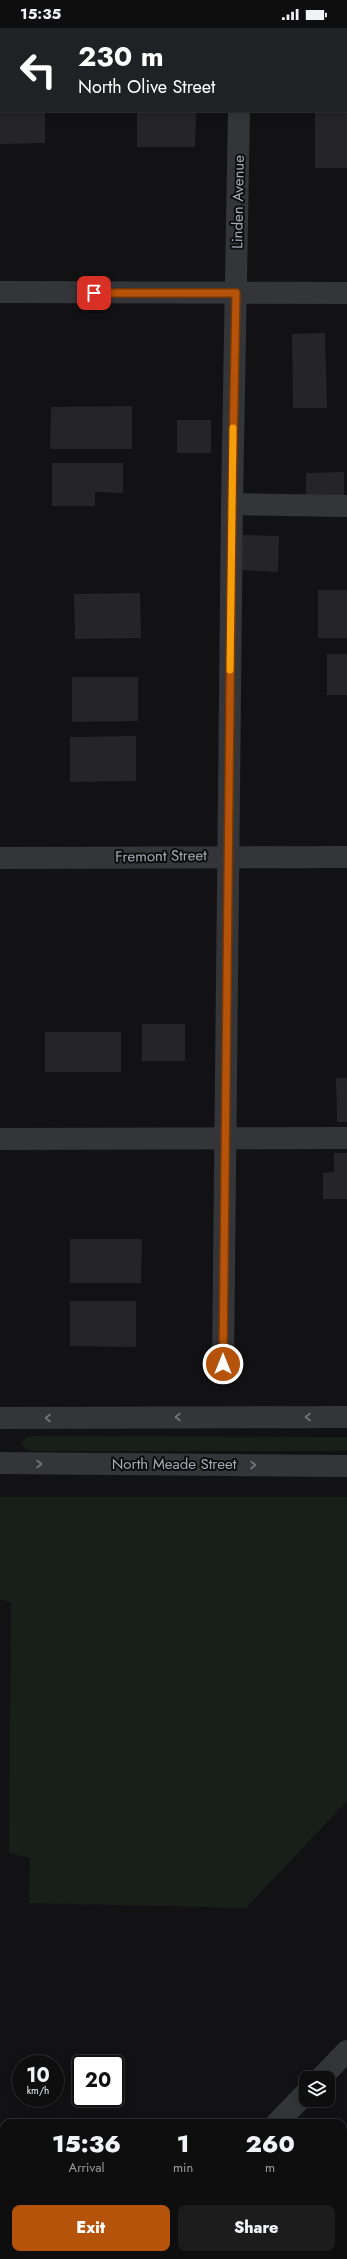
<!DOCTYPE html>
<style>
body{margin:0;font-family:Jost,sans-serif;background:#1c1c1d;color:#f1f3f6;height:100vh;display:flex;flex-direction:column;font-size:15px;white-space:nowrap}
*{box-sizing:border-box;margin:0}
p{font-size:13px;color:#9b9c9e}
.icon{flex:none;width:22px;height:22px;fill:none;stroke:currentColor;stroke-width:2;stroke-linecap:round;stroke-linejoin:round}
.map{position:relative;flex:1;overflow:hidden}
.side{position:absolute;left:0px;top:2091px;width:347px;height:140px;display:flex;flex-direction:column;background:#0e0e0f;border-radius:12px 12px 0 0;box-shadow:0 2px 10px #0003,0 0 0 1px #2e2e2f}
.side>*{flex:none}
.hud{position:absolute;left:0px;top:0px;width:347px;height:84px;box-shadow:0 2px 10px #0003,0 0 0 1px #2e2e2f;background:#202124;color:#fff;overflow:hidden}
.tools{position:absolute;left:299px;top:2043px;display:grid;gap:8px}
.tools a{display:grid;place-items:center;width:36px;height:36px;border-radius:8px;background:#0e0e0f;box-shadow:0 2px 10px #0003,0 0 0 1px #2e2e2f;font-size:20px}
.speed{position:absolute;left:12px;top:2027px;display:flex;gap:8px;font-size:20px;font-weight:700;text-align:center}
.speed>*{display:grid;place-content:center;width:52px;height:52px;border-radius:50%;background:#0e0e0f;box-shadow:0 2px 10px #0003,0 0 0 1px #2e2e2f;line-height:1}
.speed small{font-size:10px;font-weight:400}
.speed .limit{border:2px solid #111;border-radius:6px;background:#fff;color:#111}
.pin{position:absolute;display:grid;place-items:center;width:34px;height:34px;color:#fff;margin:-17px;border-radius:8px;box-shadow:0 2px 6px #0006}
.me{position:absolute;width:44px;margin:-22px;rotate:0deg;stroke-linejoin:round;filter:drop-shadow(0 0 3px #0008)}
.turn{display:flex;align-items:center;gap:14px;height:84px;padding:0 12px;font-size:18px}
.turn .icon{width:52px;height:52px;stroke-width:2.5}
.turn b{display:block;font-size:28px;line-height:34px}
.eta{display:flex;justify-content:space-evenly;align-items:center;height:68px;text-align:center}
.eta b{font-size:24px;font-weight:800;line-height:28px}
.cta{display:flex;gap:8px;margin-top:auto;padding:8px 12px}
.cta a{flex:1;height:46px;border-radius:8px;background:#b45309;color:#fff;font-size:16px;font-weight:800;line-height:46px;text-align:center}
.cta a+a{background:#1c1c1d;color:#f1f3f6}
.status{display:flex;justify-content:space-between;align-items:center;height:28px;padding:0 20px;background:#0e0e0f;direction:ltr}
.status svg{height:11px;fill:currentColor}
.map>svg:first-child{display:block}
.green{fill:#181f18}
.building{fill:#252528}
.lines{fill:none;stroke-linecap:round;stroke-linejoin:round}
.minor{stroke:#333539;stroke-width:22}
.oneway{stroke:#71767e}
.route-casing{stroke:#753606;stroke-width:10}
.route{stroke:#b45309;stroke-width:7}
.slow{stroke:#f59e0b;stroke-width:7}
.labels{text-anchor:middle;dominant-baseline:central;stroke-width:4;stroke-linejoin:round;paint-order:stroke}
.street-label{font-size:15px;fill:#a3abb6;stroke:#0d0d0f}
</style>
<div class="status"><b>15:35</b><svg viewBox="0 0 49 12"><path d="M0 12V9h3v3zM5 12V6h3v6zM10 12V3h3v9zM15 12V0h3v12zM26 1h20v11H26zM47 4h2v5h-2z"/></svg></div>
<div class="map">
<svg width="347" height="2231" viewBox="0 0 347 2231">
<rect width="100%" height="100%" fill="#121214"/>
<g class="green">
<polygon points="30,1408 347,1409 347,1423 29,1423 22,1417 22,1413"/>
<polygon points="0,1469 347,1469 347,1773 246,1880 29,1875 30,1830 9,1825 11,1575 0,1571"/>
</g>
<g class="building">
<polygon points="0,83 45,83 45,115 0,116"/>
<polygon points="137,83 196,83 195,119 137,119"/>
<rect x="315" y="83" width="32" height="57"/>
<polygon points="325,305 327,380 293,380 292,306"/>
<polygon points="132,378 132,421 50,421 51,379"/>
<rect x="177" y="392" width="34" height="33"/>
<polygon points="52,435 123,435 123,465 95,464 95,478 52,478"/>
<polygon points="344,444 344,473 306,474 306,445"/>
<polygon points="243,507 279,508 278,544 241,542"/>
<rect x="318" y="562" width="29" height="48"/>
<polygon points="140,565 141,610 75,611 74,566"/>
<rect x="327" y="626" width="20" height="41"/>
<polygon points="72,649 138,649 138,693 72,694"/>
<polygon points="136,708 136,753 70,754 70,709"/>
<rect x="142" y="996" width="43" height="37"/>
<rect x="45" y="1004" width="76" height="40"/>
<polygon points="336,1050 347,1050 347,1094 337,1094"/>
<polygon points="334,1125 347,1125 347,1171 323,1171 323,1145 334,1144"/>
<polygon points="70,1211 142,1211 141,1255 70,1255"/>
<polygon points="70,1273 136,1273 136,1319 70,1318"/>
</g>
<g class="lines">
<g class="minor">
<polyline points="241,1 241,0"/>
<polyline points="0,264 347,265"/>
<polyline points="232,476 347,478"/>
<polyline points="0,830 347,829"/>
<polyline points="0,1111 347,1110"/>
<polyline points="223,1336 232,476 239,83"/>
<polyline points="0,1390 347,1389"/>
<polyline points="0,1435 347,1438"/>
<polyline points="321,2050 347,2023"/>
<polyline points="277,2095 306,2065"/>
<polyline points="146,2231 150,2227"/>
</g>
</g>
<defs><path id="oneway-chevron" d="M-2-3.5L2.5 0L-2 3.5" fill="none" stroke-width="1.6" stroke-linecap="round" stroke-linejoin="round"/></defs>
<g class="oneway">
<use href="#oneway-chevron" transform="translate(178 1389) rotate(180)"/>
<use href="#oneway-chevron" transform="translate(308 1389) rotate(180)"/>
<use href="#oneway-chevron" transform="translate(48 1390) rotate(180)"/>
<use href="#oneway-chevron" transform="translate(39 1436)"/>
<use href="#oneway-chevron" transform="translate(253 1437)"/>
</g>
<g class="lines">
<defs>
<polyline id="route" points="94,265 236,265 232,476 223,1336"/>
</defs>
<use href="#route" class="route-casing"/>
<use href="#route" class="route"/>
<polyline class="slow" points="230,642 233,400"/>
</g>
<g class="labels">
<g class="street-label">
<text transform="translate(238 174) rotate(-89)">Linden Avenue</text>
<text transform="translate(161 828) rotate(-1)">Fremont Street</text>
<text x="174" y="1436">North Meade Street</text>
</g>
</g>
</svg>
<div class="tools">
<a><svg class="icon" aria-label="layers" viewBox="0 0 24 24"><path d="M12 4l9 5-9 5-9-5zM3 14l9 5 9-5"/></svg></a>
</div>
<div class="speed"><div>10<small>km/h</small></div><div class="limit">20</div></div>
<div class="pin" style="left:94px;top:265px;background:#d93025"><svg class="icon" aria-label="arrive" viewBox="0 0 24 24"><path d="M6 21V4h12l-3 4 3 4H6"/></svg></div>
<svg class="me" style="left:223px;top:1336px" viewBox="-20 -20 40 40"><circle r="17" fill="#b45309" stroke="#fff" stroke-width="3"/><path d="M0-11L8 9 0 5-8 9z" fill="#fff"/></svg>
<div class="hud">
<div class="turn"><svg class="icon" aria-label="left" viewBox="0 0 24 24"><path d="M17 20v-9H6M10 6l-5 5 5 5"/></svg><div><b>230 m</b>North Olive Street</div></div>
</div>
<section class="side">
<div class="eta">
<div><b>15:36</b><p>Arrival</p></div>
<div><b>1</b><p>min</p></div>
<div><b>260</b><p>m</p></div>
</div>
<div class="cta"><a>Exit</a><a>Share</a></div>
</section>
</div>
